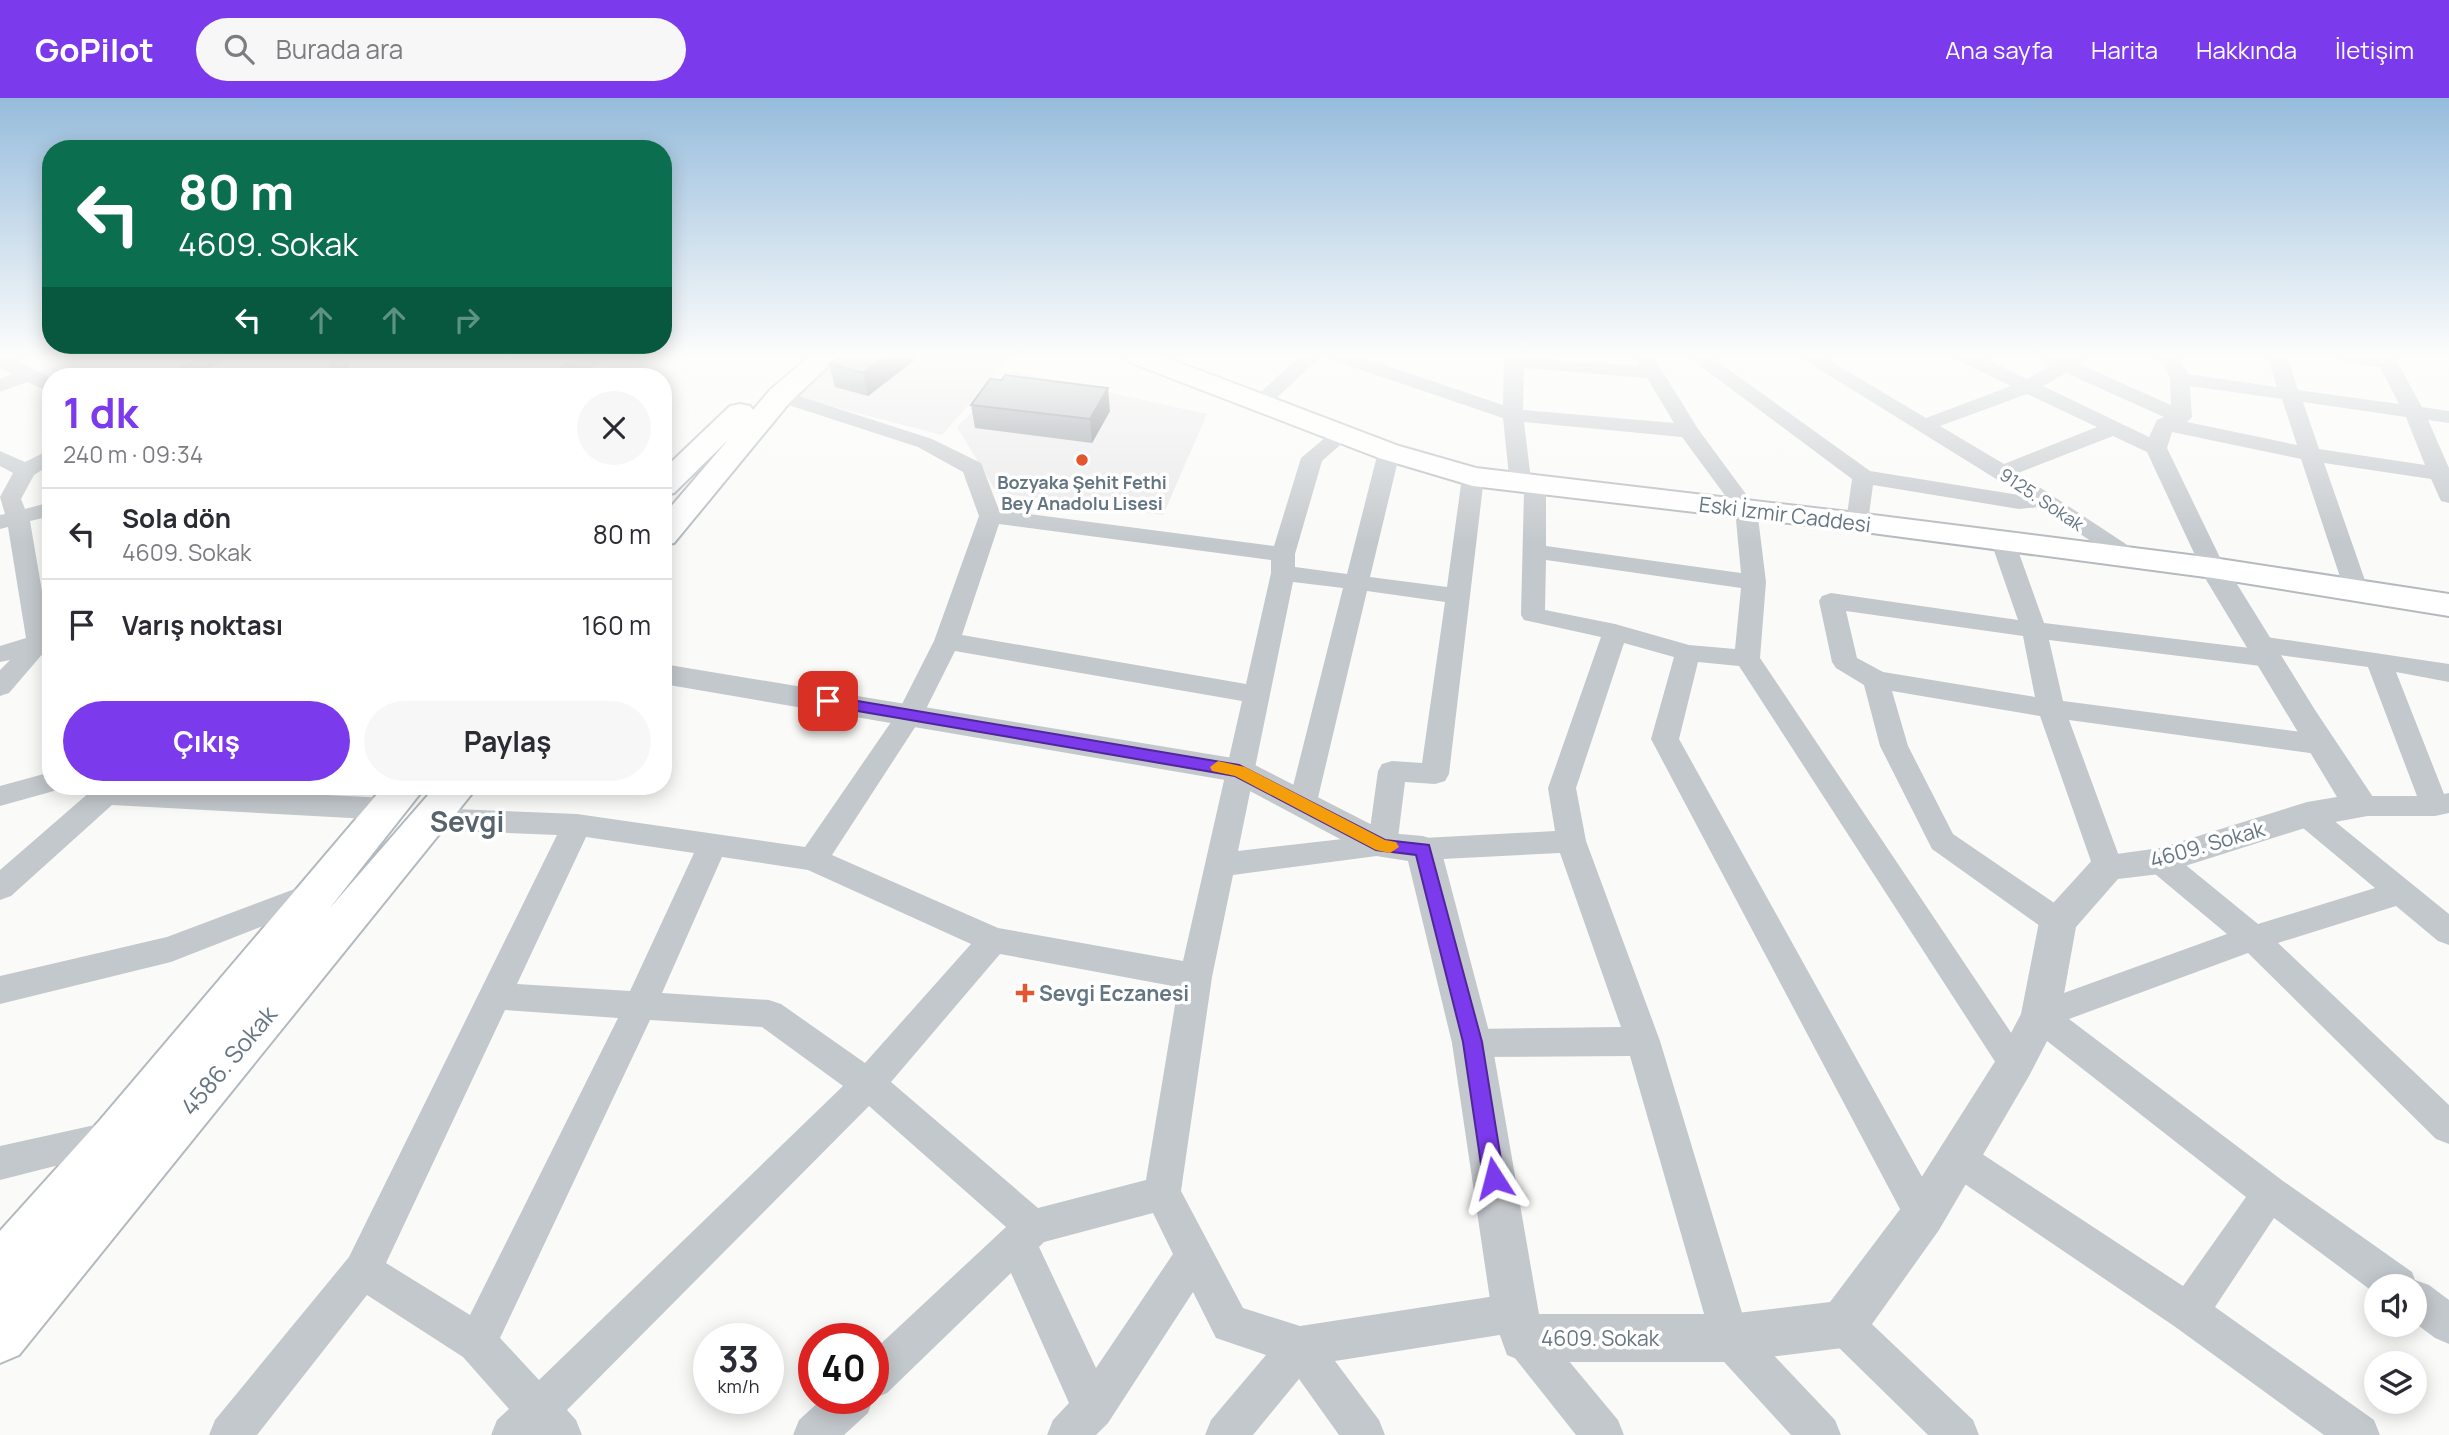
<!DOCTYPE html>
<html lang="tr">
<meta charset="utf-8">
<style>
body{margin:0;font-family:Manrope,sans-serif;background:#f7f7f7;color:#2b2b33;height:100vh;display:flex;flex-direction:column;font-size:26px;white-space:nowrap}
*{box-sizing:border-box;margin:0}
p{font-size:23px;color:#7c7c81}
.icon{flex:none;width:38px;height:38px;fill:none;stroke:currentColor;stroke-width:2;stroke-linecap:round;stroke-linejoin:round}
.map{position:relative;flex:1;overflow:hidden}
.panel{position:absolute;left:42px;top:270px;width:630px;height:427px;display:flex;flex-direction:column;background:#fff;border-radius:28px;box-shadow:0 4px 18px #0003}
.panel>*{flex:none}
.banner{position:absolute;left:42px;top:42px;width:630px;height:214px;border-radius:28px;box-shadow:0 4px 18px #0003;background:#0b6e4f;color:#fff;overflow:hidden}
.tools{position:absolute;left:2364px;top:1176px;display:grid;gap:14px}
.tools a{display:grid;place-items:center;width:63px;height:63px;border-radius:50%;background:#fff;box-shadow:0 4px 18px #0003;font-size:35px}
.speed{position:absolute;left:693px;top:1225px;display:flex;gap:14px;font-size:35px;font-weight:700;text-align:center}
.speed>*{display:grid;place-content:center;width:91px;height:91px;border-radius:50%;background:#fff;box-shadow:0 4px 18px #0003;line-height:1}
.speed small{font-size:18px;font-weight:400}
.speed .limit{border:10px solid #d22;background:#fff;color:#111}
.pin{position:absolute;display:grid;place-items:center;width:60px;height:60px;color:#fff;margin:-30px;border-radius:14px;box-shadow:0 4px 10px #0006}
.me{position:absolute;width:77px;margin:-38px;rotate:351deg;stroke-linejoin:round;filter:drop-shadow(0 0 5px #0008)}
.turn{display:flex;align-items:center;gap:24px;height:147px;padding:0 21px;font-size:32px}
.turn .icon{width:91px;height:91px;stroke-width:2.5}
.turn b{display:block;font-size:49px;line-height:60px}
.lanes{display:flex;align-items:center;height:66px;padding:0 21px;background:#0003;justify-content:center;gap:35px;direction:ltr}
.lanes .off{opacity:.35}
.round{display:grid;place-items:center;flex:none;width:74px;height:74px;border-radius:37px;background:#f7f7f7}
.headline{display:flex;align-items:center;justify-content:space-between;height:119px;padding:0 21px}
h1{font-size:42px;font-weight:700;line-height:52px;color:#7c3aed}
.cta{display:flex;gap:14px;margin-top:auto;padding:14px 21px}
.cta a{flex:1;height:80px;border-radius:42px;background:#7c3aed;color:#fff;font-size:28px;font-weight:700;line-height:80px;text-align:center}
.cta a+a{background:#f7f7f7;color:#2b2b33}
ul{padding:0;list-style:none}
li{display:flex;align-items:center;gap:21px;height:91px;padding:0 21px;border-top:2px solid #e1e1e2}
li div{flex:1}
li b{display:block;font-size:26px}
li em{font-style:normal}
header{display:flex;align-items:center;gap:42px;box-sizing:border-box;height:98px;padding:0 35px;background:#7c3aed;color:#fff}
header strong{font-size:33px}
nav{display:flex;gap:38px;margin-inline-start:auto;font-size:24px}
.search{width:490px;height:63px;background:#f7f7f7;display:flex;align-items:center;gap:18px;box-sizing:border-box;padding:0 24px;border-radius:38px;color:#7c7c81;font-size:26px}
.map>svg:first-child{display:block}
.built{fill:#e8e9e9}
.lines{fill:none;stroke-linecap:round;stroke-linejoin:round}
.secondary-casing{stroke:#b3babf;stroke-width:4}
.primary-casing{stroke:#b5babe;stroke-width:4}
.minor{fill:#c3c8cc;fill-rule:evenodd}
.tertiary{fill:#c3c8cc;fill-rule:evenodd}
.secondary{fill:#fff;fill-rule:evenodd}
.primary{fill:#fff;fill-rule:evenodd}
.wall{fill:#929a9f}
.shaded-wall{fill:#777d82}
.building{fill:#aab3b9;stroke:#777d82;stroke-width:2}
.route{fill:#7c3aed;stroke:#51269a;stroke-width:2}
.slow{fill:#f59e0b}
.poi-dot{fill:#e4572e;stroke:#fff;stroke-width:2.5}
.labels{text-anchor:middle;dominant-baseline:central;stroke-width:7;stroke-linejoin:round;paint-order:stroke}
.far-poi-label{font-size:18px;font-weight:bold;fill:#657683;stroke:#fff}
.far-street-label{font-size:18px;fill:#657683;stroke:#fff}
.street-label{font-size:21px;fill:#657683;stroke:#fff}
.poi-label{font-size:21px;font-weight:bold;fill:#657683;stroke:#fff;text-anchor:start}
.near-street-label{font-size:24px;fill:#657683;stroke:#fff}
.district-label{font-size:28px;font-weight:bold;fill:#57646e;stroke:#fff}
</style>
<header>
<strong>GoPilot</strong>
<div class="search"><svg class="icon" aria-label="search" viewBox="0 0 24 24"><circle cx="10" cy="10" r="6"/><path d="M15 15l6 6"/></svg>Burada ara</div>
<nav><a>Ana sayfa</a><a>Harita</a><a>Hakkında</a><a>İletişim</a></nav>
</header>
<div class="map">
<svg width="2449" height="1337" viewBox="0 0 2449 1337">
<rect width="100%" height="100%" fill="#fafaf8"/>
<g class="built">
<polygon points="844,258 1012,258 942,337 792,298"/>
<polygon points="1013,273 1207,316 1163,417 997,395 957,329"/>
</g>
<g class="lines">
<defs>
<g id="secondary">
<polygon points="810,258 839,258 790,304 674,445 663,447 663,418 728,342 674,395 663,398 663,372 730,308 740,306 750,308 753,312 770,292"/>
<polygon points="384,688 426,688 329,811 436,688 478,688 19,1257 0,1265 0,1133 100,1022"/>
</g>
<polygon id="primary" points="1125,258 1162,258 1399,348 1476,370 1857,415 2213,460 2449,496 2449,518 2213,480 1857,433 1473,388 1379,360 1129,264"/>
</defs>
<use href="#secondary" class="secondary-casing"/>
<use href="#primary" class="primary-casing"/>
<g class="minor">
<polygon points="0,258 24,258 18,263 51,280 51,294 27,284 0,294 0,281 12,276 0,270"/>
<polygon points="204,258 230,258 227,262 191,278 165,278 168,274"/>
<polygon points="331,258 351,258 348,278 328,278"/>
<polygon points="584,258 611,258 608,262 570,278 544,278 547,274"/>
<polygon points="1300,258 1321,258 1266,310 1252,310 1249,306 1252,302"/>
<path d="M1329 258H1358L1503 307 1504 258 1639 268 1633 258H1653L1698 331 1757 411 1766 484 1760 560 2032 966 2027 976 2015 981 2003 976 1739 568 1698 564 1679 641 1936 1104 1942 1117 1936 1130 1923 1135 1910 1130 1651 641 1674 559 1624 545 1576 690 1586 743 1660 943 1746 1228 1835 1322 1841 1337H1791L1715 1254 1630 958 1472 959 1460 955 1455 945 1460 935 1472 931 1621 929 1560 755 1423 762 1412 759 1408 751 1412 743 1423 740 1555 733 1548 690 1601 539 1524 522 1521 517 1524 393 1513 392 1510 387 1503 320 1332 262ZM1524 270 1647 280 1674 325 1523 312ZM1524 324 1682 339 1735 411 1741 475 1546 448V388L1543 383 1531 382ZM1546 462 1741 490 1735 551 1689 547 1615 526 1545 512Z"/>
<path d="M1687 258H1710L1870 373 2019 397H2022L1798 258H1822L1926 320 2011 288 1957 262 1954 258H1980L2027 281 2050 268 2043 262 2046 258H2089L2079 266 2171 307 2170 281 2163 265 2153 258H2179L2188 276 2277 289 2267 258H2287L2298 292 2399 306 2380 269 2343 264 2333 258H2394L2422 309 2449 313V325L2428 322 2449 370V405L2441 403 2431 381 2324 365 2368 491 2365 496 2356 498 2347 496 2344 491 2301 361 2172 334 2167 350 2225 470 2221 475H2205L2201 470 2147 354 2113 338 2018 375 2138 454 2142 459 2138 464H2122L2040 409 2019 411 1873 387 1868 424 1865 429H1849L1846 424 1852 381ZM2066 275 2164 319 2157 322 2149 339 2043 288ZM2190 288 2282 301 2297 347 2187 324 2192 319ZM2027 296 2097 329 2004 366 1940 328ZM2303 304 2406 319 2425 367 2319 351Z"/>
<path d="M780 292 932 341 981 365 999 412 1274 448 1301 360 1333 333H1347L1351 337 1347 341 1322 363 1295 456V469L1347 476 1378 354 1381 349H1397L1400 354 1370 479 1447 489 1462 379 1465 374H1481L1484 379 1449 676 1445 683 1435 686 1405 684 1397 748 1392 756 1233 777 1212 879 1181 1093 1243 1210 1300 1228 1515 1195 1529 1201 1535 1215 1531 1223 1538 1226 1618 1322 1624 1337H1576L1510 1254 1504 1240 1506 1236 1335 1263 1379 1322 1385 1337H1339L1299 1281 1253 1337H1205L1211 1322 1266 1257 1216 1240 1193 1194 1108 1325 1096 1337H1047L1053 1322 1069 1305 1011 1175 887 1295 873 1301 868 1315 844 1337H793L799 1322 823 1300H873V1253L1006 1129 869 1008 567 1312 576 1322 582 1337H491L497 1322 509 1311 463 1259 367 1197 257 1337H209L215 1322 349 1159 557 737 432 732 422 729 417 721 422 713 432 710 577 716 805 749 898 614 934 543 979 418 963 374 918 349 773 302 770 298 773 294ZM999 426 1271 462V475L1246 586 962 537ZM1293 484 1343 490 1289 704 1293 711 1303 714 1313 711 1317 704 1367 493 1445 504 1422 665 1392 663 1382 666 1378 673 1369 738 1238 753ZM955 553 1242 603 1183 863 998 830 832 757 923 617ZM586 739 694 755 630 893 517 886ZM722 759 808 772 971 846 865 965 781 906 769 902 662 895ZM1000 856 1178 889 1146 1082 1038 1110 891 984ZM505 912 618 920 470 1217 386 1165ZM650 922 762 929 843 988 539 1282 500 1240ZM1153 1115 1173 1156 1096 1270 1039 1149 1044 1144Z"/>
<polygon points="51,351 51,366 34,377 21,401 25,411 51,404 51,418 30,423 51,546 9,595 0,598 0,572 10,562 0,564 0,548 26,540 8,429 0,431 0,417 5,416 0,399 13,375 0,368 0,353 25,364"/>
<path d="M2003 437 2011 439 2015 444 2044 525 2250 550 2247 546 2251 540 2260 538 2449 566V584L2396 574 2444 696 2449 695V715L2435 718H2361L2351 715 2347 708 2351 701 2361 698H2417L2368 569 2279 557 2282 561 2278 567 2269 569 2049 542 2063 603 2317 636 2327 639 2331 646 2327 653 2317 656 2069 622 2123 769 2119 777 2108 780 2097 777 2093 769 2040 618 1892 593 1908 648 1953 736 2069 815 2074 824 2069 833 2058 836 2047 833 1932 751 1880 648 1864 587 1836 570 1832 564 1819 503 1822 498 1831 495 2018 522 1991 444 1995 439ZM1846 513 2023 538 2035 599 1883 574 1857 560Z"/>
<polygon points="51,674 51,688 63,688 61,691 0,708 0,688"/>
<polygon points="90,688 146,688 387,700 397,704 401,711 397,718 387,722 112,707 11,798 0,802 0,772 91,693"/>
<polygon points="2307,706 2317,709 2449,816 2449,847 2438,843 2396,808 2278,845 2449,1007 2449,1046 2436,1041 2248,855 2069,921 2283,1083 2412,1174 2415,1182 2429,1187 2449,1202 2449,1246 2435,1240 2415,1225 2415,1188 2376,1188 2376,1196 2274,1120 2215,1209 2374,1322 2380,1337 2324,1337 2174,1228 1944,1072 1939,1060 1944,1048 1957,1043 1970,1048 2183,1188 2246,1099 2028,928 2023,918 2028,908 2227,836 2149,771 2145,763 2149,755 2160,752 2171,755 2258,826 2375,790 2297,725 2292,717 2297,709"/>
<polygon points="316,783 327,787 331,795 327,803 171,864 0,906 0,878 167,839"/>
<polygon points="113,1023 126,1028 131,1039 126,1050 0,1082 0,1048"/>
<polygon points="1843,1206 1857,1212 1973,1322 1979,1337 1928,1337 1829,1240 1823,1226 1829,1212"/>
</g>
<polygon class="tertiary" points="2213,461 2223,464 2227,470 2315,612 2373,699 2378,708 2373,717 2308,729 2160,776 2118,781 2076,829 2060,918 2029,978 1939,1132 1860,1243 1843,1250 1729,1264 1524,1264 1507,1257 1492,1215 1452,945 1408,763 1370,757 1231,683 663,586 663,566 1239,661 1251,665 1388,735 1423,738 1435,742 1441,751 1492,945 1539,1216 1729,1216 1830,1204 1907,1102 2001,954 2021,916 2039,824 2045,814 2095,759 2160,750 2307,704 2337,699 2199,470 2203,464"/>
<use href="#secondary" class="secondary"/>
<use href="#primary" class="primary"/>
</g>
<g class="wall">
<polygon points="920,258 868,298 835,289 829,266"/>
<polygon points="971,307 1110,313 1092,345 975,330"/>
</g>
<g class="shaded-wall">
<polygon points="886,258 920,258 868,298 863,275"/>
<polygon points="1108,290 1110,313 1092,345 1090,321"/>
</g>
<g class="building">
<polygon points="840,258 886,258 863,275 829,266"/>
<polygon points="1005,277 1108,290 1090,321 971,307 990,281 1002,282"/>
</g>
<linearGradient id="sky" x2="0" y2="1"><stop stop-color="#96bcdc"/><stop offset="0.58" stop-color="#fdfdfc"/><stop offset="1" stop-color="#fdfdfc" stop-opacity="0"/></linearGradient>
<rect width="2449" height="445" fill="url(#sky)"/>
<polygon class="route" points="828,598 1239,667 1385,742 1429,747 1482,944 1504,1080 1501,1087 1494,1089 1486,1087 1483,1080 1463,944 1416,757 1376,752 1235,678 823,607 821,603"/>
<polygon class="slow" points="1218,663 1245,669 1385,742 1396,744 1399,749 1390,755 1376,752 1235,678 1212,673 1210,669"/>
<g class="poi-dot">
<circle cx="1082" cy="362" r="7"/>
<path d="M1021.5 884.5h7v7h7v7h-7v7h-7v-7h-7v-7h7z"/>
</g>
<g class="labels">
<g class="far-poi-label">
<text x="1082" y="384">Bozyaka Şehit Fethi<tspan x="1082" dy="21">Bey Anadolu Lisesi</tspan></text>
</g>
<g class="far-street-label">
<text transform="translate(2042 401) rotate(34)">9125. Sokak</text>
</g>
<g class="street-label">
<text transform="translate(1785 416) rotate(7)">Eski İzmir Caddesi</text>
<text transform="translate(2207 746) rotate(-16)">4609. Sokak</text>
<text x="1600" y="1240">4609. Sokak</text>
</g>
<g class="poi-label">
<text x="1039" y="895">Sevgi Eczanesi</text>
</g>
<g class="near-street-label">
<text transform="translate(228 962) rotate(-50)">4586. Sokak</text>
</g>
<g class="district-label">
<text x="467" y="723">Sevgi</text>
</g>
</g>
</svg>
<div class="tools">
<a><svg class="icon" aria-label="sound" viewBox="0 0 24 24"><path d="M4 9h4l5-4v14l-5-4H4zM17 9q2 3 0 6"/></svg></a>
<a><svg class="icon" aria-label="layers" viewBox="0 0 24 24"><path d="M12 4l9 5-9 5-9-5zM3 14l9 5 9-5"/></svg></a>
</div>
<div class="speed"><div>33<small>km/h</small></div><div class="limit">40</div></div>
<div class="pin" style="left:828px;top:603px;background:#d93025"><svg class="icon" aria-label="arrive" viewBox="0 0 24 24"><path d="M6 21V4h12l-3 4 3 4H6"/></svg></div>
<svg class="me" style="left:1494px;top:1080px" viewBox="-20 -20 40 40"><path d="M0-17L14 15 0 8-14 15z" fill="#7c3aed" stroke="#fff" stroke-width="4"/></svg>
<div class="banner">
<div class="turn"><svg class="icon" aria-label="left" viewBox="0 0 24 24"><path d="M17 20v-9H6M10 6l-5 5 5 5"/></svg><div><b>80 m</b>4609. Sokak</div></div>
<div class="lanes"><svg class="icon" aria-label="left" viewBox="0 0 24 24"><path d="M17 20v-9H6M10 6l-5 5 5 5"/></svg><svg class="icon off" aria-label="ahead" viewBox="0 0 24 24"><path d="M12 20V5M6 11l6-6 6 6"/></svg><svg class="icon off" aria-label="ahead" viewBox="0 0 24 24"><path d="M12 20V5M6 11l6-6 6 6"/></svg><svg class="icon off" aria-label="right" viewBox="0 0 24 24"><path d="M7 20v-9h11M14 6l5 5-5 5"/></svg></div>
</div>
<section class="panel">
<div class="headline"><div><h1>1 dk</h1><p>240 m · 09:34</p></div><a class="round"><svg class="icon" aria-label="close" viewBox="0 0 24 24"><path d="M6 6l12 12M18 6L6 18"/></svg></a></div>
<ul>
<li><svg class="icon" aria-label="left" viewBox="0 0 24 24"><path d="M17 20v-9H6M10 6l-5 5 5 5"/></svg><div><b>Sola dön</b><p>4609. Sokak</p></div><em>80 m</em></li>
<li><svg class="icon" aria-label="arrive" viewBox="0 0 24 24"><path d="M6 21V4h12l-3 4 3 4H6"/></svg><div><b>Varış noktası</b></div><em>160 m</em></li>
</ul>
<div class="cta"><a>Çıkış</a><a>Paylaş</a></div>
</section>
</div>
